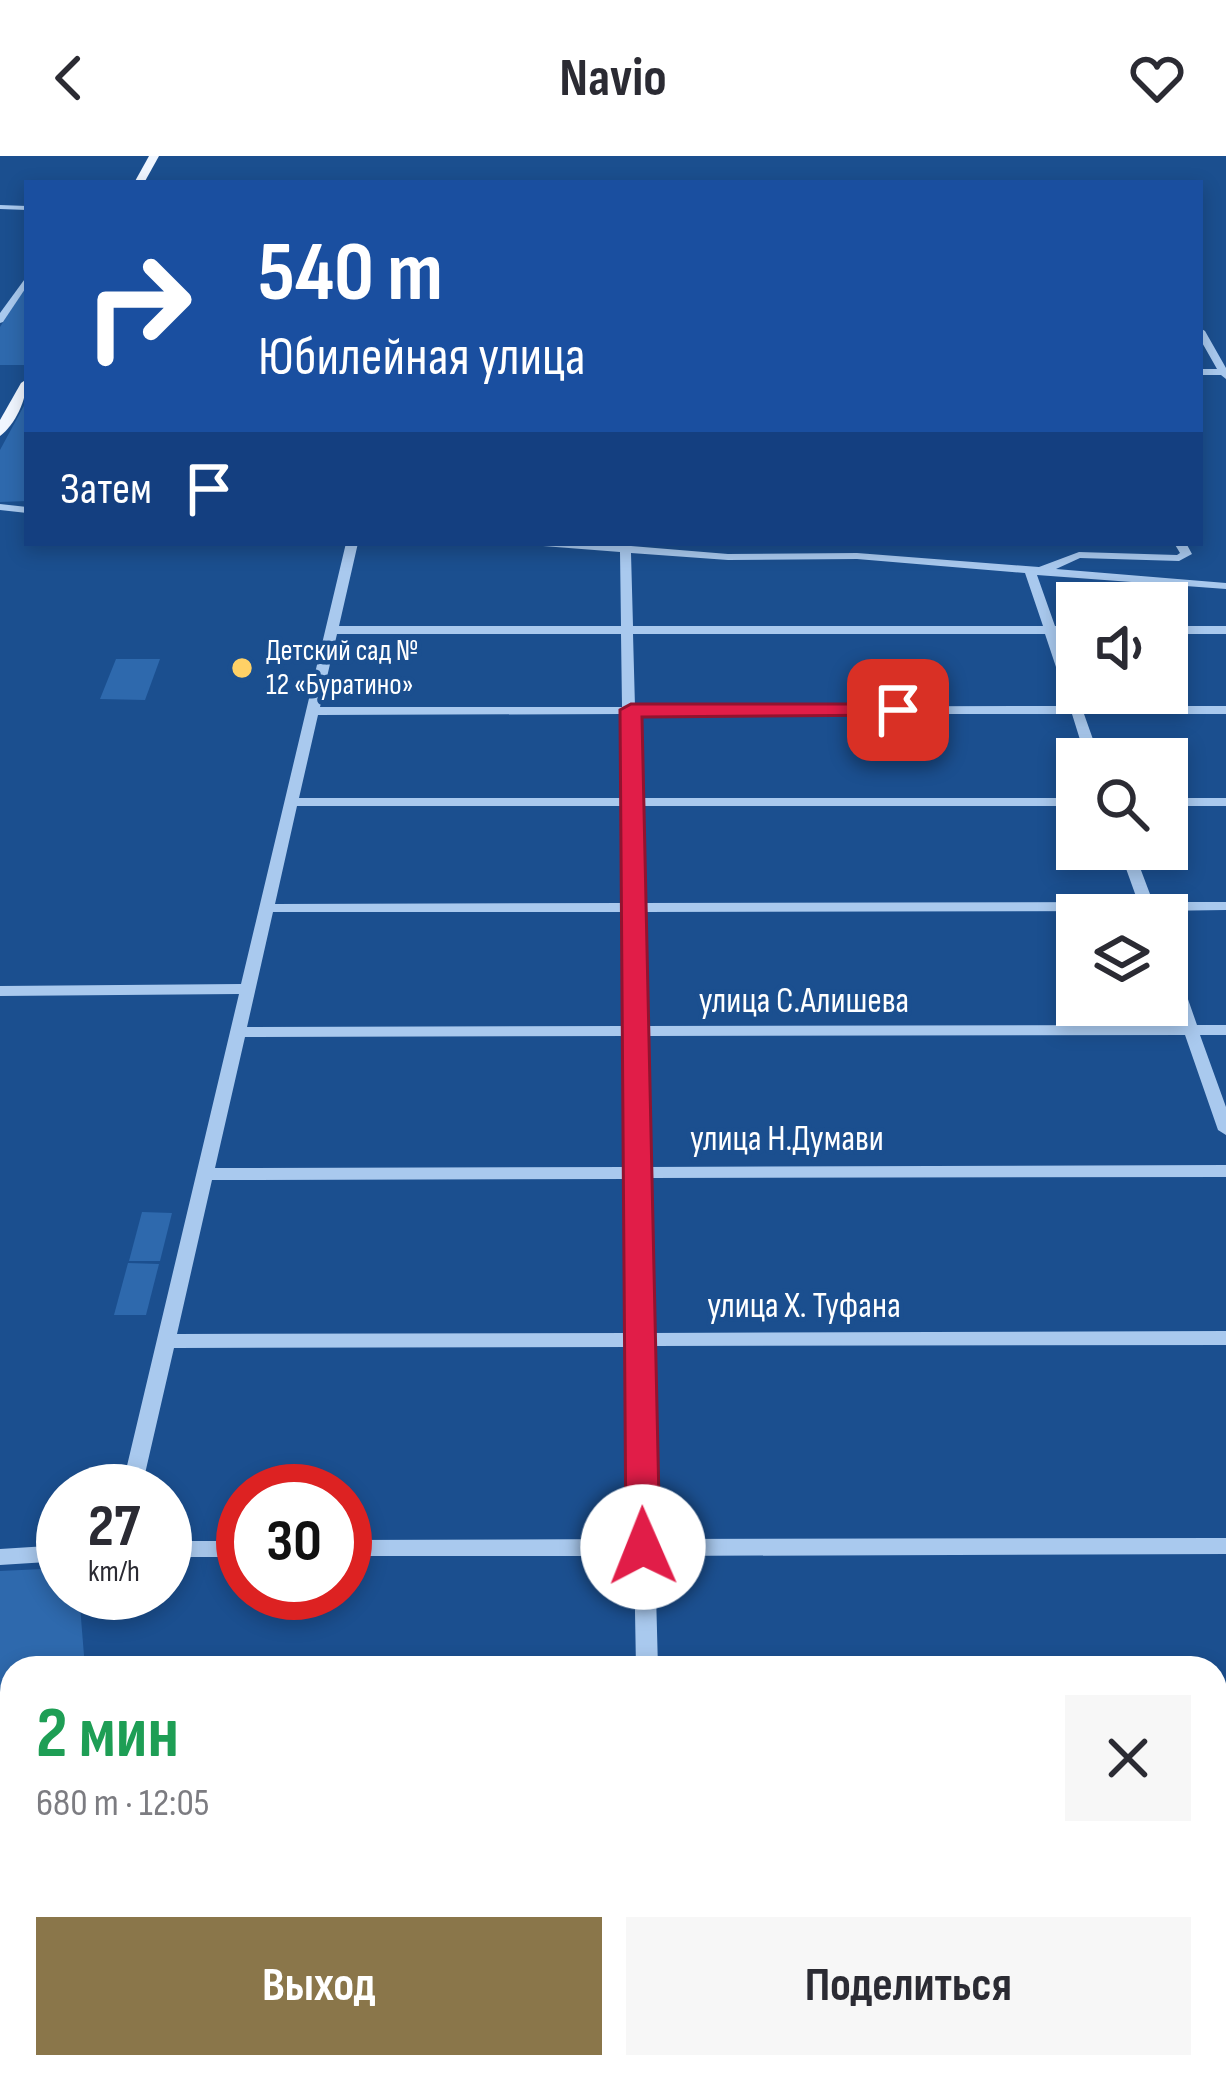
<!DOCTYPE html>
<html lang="ru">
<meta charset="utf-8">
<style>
body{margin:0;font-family:"Sofia Sans Condensed",sans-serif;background:#f7f7f7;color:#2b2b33;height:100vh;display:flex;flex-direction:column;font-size:45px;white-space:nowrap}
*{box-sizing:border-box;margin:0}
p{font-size:39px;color:#7c7c81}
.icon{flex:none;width:66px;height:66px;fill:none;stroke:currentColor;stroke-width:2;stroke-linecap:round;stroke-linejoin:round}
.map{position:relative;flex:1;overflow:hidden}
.sheet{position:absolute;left:0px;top:1500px;width:1227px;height:423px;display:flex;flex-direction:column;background:#fff;border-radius:36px 36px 0 0;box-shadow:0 6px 18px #0003}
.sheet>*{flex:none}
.hud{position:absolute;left:24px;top:24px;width:1179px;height:366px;border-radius:0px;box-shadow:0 6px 18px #0003;background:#1a4fa0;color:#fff;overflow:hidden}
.buttons{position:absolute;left:1056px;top:426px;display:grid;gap:24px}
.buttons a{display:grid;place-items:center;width:132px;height:132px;border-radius:0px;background:#fff;box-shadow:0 6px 18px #0003;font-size:60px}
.speed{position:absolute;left:36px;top:1308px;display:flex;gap:24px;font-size:60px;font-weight:700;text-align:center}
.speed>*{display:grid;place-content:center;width:156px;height:156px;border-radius:50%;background:#fff;box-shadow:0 6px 18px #0003;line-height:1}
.speed small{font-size:30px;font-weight:400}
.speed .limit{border:18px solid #d22;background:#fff;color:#111}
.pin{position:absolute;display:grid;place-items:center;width:102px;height:102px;color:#fff;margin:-51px;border-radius:24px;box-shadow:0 6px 18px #0006}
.me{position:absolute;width:132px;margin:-66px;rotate:359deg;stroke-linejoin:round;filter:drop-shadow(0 0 9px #0008)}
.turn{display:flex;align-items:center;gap:42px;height:252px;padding:0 36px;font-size:54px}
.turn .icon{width:156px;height:156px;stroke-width:2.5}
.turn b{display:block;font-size:84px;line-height:102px}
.then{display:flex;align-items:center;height:114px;padding:0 36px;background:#0003;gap:24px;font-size:45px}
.round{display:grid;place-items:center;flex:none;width:126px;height:126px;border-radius:0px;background:#f7f7f7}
.head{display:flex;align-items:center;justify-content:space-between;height:204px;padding:0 36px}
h1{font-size:72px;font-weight:700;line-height:90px;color:#1e9e55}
.cta{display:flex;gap:24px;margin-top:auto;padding:24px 36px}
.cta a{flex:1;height:138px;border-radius:0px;background:#8a764a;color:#fff;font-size:48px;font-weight:700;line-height:138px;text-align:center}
.cta a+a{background:#f7f7f7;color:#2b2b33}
header{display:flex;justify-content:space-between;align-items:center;height:156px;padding:0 36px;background:#fff;font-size:54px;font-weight:700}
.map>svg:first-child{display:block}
.green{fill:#2e69ad}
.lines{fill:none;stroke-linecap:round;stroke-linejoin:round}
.minor{fill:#a9c9ee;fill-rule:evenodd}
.major{fill:#f0f6ff;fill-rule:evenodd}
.route{fill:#e11d48;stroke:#92132f;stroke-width:3}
.poi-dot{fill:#ffd166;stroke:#1b4f8f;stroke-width:4.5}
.labels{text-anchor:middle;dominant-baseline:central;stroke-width:9;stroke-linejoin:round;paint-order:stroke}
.far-poi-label{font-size:30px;fill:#fff;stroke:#1b4f8f;text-anchor:start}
.street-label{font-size:36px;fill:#fff;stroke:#1b4f8f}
</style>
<header><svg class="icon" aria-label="back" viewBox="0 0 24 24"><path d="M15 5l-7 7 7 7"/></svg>Navio<svg class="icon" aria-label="heart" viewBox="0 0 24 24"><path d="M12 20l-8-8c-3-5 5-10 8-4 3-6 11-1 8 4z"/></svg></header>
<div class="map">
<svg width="1226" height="1922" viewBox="0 0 1226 1922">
<rect width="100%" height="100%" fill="#1b4f8f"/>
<g class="green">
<polygon points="27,128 27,209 0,209 0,171"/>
<polygon points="27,244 27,345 0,346 0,294"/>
<polygon points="116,503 160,503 145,544 100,543"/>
<polygon points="142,1056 172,1057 160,1105 129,1105"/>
<polygon points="128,1107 159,1108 146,1159 114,1159"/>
<polygon points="63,1412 63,1437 79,1437 85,1512 12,1512 12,1911 104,1911 104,1922 0,1922 0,1415"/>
<polygon points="121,1911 644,1911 646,1922 121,1922"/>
</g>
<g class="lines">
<g class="minor">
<polygon points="0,49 27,50 27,54 0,53"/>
<polygon points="27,120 27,130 3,166 0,167 0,157"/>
<polygon points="1200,172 1205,175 1226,212 1226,223 1221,219 1200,219 1200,213 1217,213 1200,183"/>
<polygon points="0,348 27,351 27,357 0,354"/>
<path d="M346 387H358L339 470H621L620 396 543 390 537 387 619 389V387H631V390L728 398 857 397 1039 411 1079 396 1177 399 1180 397 1174 387H1186L1192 398 1179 405 1080 402 1056 413 1226 427V433L1037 419 1055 470H1077V478H1057L1082 550H1226V558H1084L1100 603H1086L1072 558H635L637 642H1077V650H637L639 747 1138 746 1119 693H1133L1153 746H1226V754L1156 755 1157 759H1143L1141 755 639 756 642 870 1181 869 1167 828V801L1175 806 1197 869H1226V879H1200L1226 951V979L1218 974 1185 879 643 880 646 1011 1226 1009V1021L646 1022 650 1177 1226 1175V1189L650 1190 655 1383 1226 1382V1398L655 1400 658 1512H636L634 1400H345V1384L634 1383 631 1191 174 1192 141 1335H121L239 838 0 840V830L241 828ZM631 397 728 404 857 403 1025 417 1043 470H633ZM337 478H621L622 551H320ZM633 478H1045L1069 550 635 551ZM622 558 623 642H299L318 559ZM297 650H623L625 747 275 748ZM273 756H625L627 870 247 871ZM627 880 629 1011 215 1012 245 881ZM629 1023 631 1177 177 1178 212 1024Z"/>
<rect x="1167" y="470" width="59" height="8"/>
<rect x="1167" y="642" width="59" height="8"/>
<rect x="165" y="1385" width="78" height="16"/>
<polygon points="63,1389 63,1405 0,1409 0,1393"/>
<polygon points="1226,1574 1226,1594 1215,1596 1215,1576"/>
<polygon points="1226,1886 1226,1912 1215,1914 1209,1911 1215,1911 1215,1888"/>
<polygon points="698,1911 724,1911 728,1922 702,1922"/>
<polygon points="1117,1911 1184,1911 1180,1920 1175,1922 1108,1922 1112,1913"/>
</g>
<g class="major">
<polygon points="149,0 159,0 144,27 134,27"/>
<path d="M27 223C27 243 15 269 0 280V264L21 227Z"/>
</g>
</g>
<polygon class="route" points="898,548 905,550 905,559 642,561 660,1391 655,1401 631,1401 626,1391 620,554 631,548"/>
<circle class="poi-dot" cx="242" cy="512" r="12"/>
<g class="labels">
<g class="far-poi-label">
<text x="266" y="495">Детский сад №<tspan x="266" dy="34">12 «Буратино»</tspan></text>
</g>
<g class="street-label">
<text x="804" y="845">улица С.Алишева</text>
<text x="787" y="983">улица Н.Думави</text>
<text x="804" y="1150">улица Х. Туфана</text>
</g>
</g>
</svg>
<div class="buttons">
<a><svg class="icon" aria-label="sound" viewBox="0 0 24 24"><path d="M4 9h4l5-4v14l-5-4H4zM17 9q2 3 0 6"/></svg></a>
<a><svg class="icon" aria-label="search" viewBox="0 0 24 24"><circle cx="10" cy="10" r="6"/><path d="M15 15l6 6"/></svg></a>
<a><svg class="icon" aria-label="layers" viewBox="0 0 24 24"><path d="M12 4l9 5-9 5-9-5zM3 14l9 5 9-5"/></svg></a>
</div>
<div class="speed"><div>27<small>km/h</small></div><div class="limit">30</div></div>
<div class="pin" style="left:898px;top:554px;background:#d93025"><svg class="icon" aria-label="arrive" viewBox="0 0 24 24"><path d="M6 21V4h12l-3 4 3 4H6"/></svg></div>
<svg class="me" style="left:643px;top:1391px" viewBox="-20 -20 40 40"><circle r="19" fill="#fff"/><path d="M0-13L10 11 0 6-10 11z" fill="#e11d48"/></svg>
<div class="hud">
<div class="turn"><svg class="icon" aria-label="right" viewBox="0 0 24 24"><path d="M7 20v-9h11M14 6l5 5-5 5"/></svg><div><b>540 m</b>Юбилейная улица</div></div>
<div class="then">Затем<svg class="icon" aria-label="arrive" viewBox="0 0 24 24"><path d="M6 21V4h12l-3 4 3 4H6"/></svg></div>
</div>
<section class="sheet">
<div class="head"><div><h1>2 мин</h1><p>680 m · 12:05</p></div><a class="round"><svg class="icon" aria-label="close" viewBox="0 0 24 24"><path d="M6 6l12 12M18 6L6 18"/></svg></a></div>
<div class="cta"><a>Выход</a><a>Поделиться</a></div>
</section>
</div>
